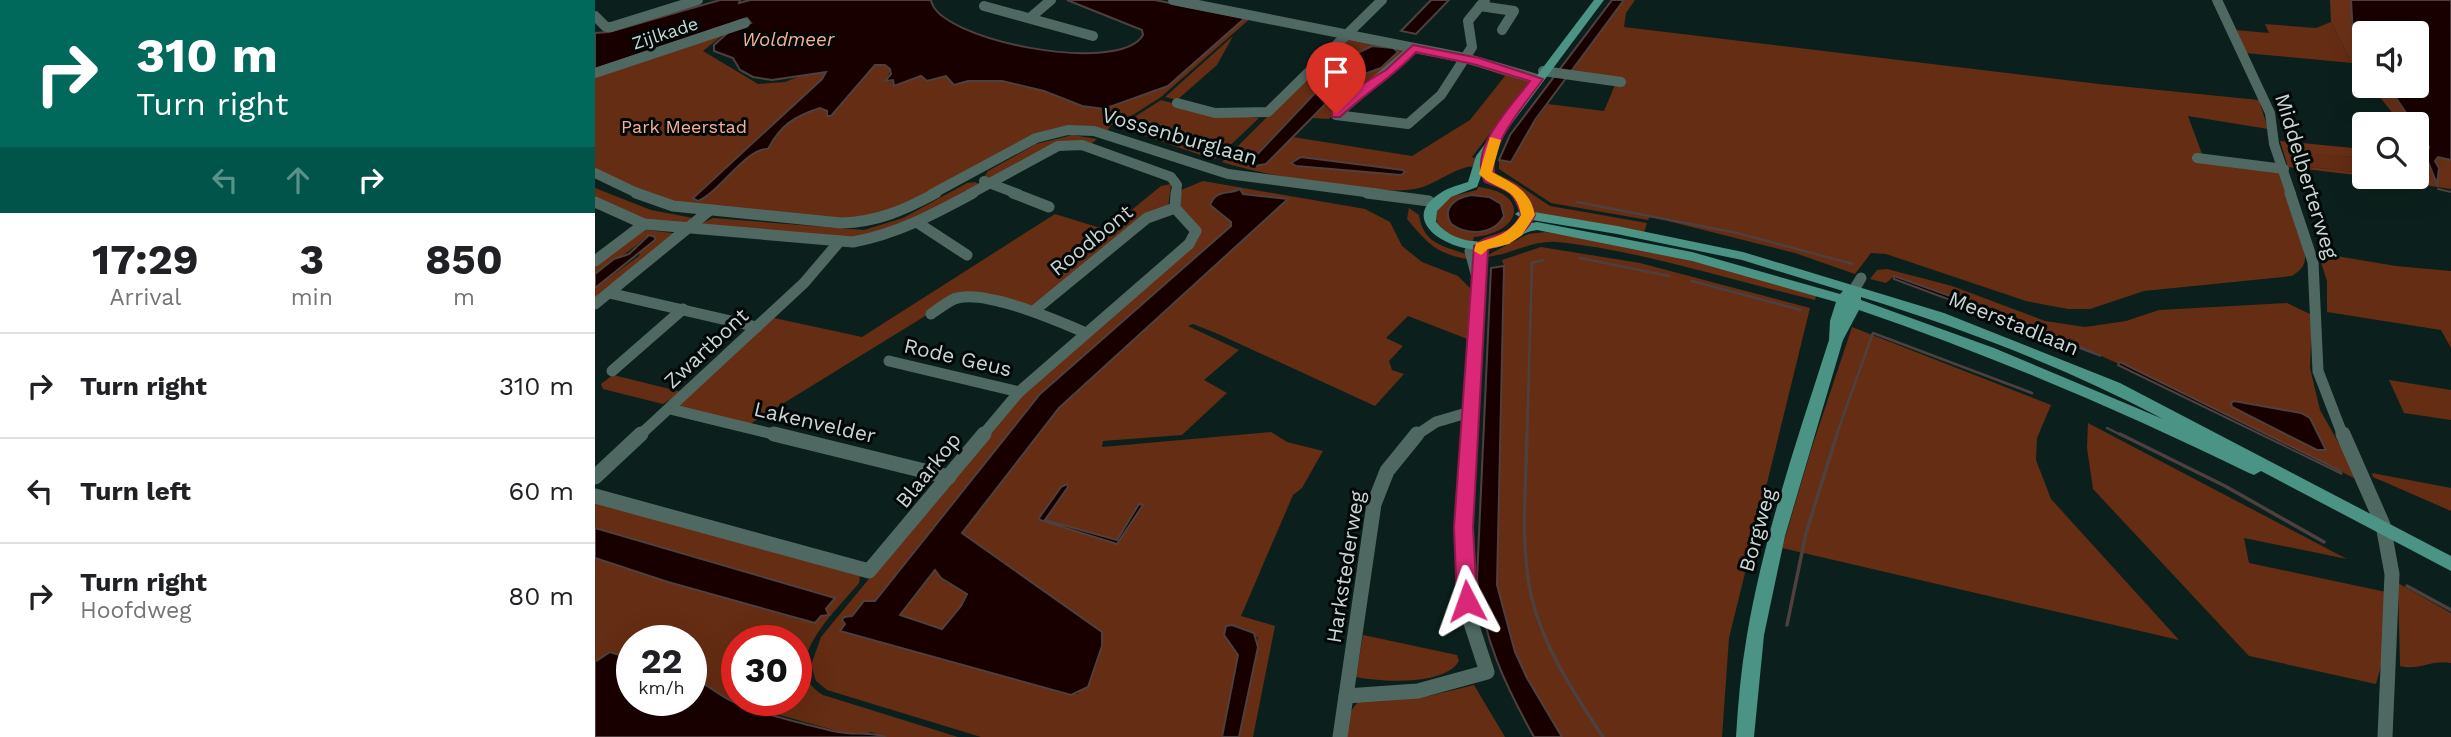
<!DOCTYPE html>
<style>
body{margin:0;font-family:"Work Sans",sans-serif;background:#f2f2f2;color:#202124;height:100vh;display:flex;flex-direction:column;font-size:26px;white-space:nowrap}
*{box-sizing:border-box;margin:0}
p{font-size:23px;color:#757577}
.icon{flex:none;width:38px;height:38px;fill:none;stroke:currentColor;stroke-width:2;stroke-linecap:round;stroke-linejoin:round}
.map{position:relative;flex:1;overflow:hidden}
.drawer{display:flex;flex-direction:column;background:#fff;width:595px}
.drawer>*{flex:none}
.hud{background:#00695c;color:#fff;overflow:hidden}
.tools{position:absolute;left:1757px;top:21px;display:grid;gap:14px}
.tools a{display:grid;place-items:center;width:77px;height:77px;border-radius:7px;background:#fff;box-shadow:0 7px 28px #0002;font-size:35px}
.speed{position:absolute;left:21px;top:625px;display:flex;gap:14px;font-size:35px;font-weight:700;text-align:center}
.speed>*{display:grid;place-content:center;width:91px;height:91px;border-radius:50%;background:#fff;box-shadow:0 7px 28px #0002;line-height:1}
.speed small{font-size:18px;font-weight:400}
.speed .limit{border:10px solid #d22;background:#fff;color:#111}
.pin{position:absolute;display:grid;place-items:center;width:60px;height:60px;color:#fff;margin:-72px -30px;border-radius:50% 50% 50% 0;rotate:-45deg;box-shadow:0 0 7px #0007}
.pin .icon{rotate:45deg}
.me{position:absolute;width:77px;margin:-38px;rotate:356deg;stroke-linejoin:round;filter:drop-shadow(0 0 5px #0008)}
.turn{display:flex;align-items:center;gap:24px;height:147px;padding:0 21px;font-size:32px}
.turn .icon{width:91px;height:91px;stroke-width:2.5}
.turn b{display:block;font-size:49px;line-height:60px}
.lanes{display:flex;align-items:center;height:66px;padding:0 21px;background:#0003;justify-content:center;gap:35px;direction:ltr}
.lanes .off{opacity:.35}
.eta{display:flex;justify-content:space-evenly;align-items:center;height:119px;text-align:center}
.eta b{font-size:42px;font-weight:700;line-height:49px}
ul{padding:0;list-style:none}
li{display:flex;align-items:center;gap:21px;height:105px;padding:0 21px;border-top:2px solid #e0e0e0}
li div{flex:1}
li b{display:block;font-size:26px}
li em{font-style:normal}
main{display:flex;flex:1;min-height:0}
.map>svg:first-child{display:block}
.green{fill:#652d13;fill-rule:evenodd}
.forest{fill:#693017}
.water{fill:#190000;stroke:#4e403f;stroke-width:2;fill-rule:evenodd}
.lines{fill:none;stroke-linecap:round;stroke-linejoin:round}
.stream-far2{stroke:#4e403f;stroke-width:2}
.stream-far1{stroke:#4e403f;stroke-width:2.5}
.stream{stroke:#4e403f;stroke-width:3.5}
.minor-far2{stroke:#506862;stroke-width:10}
.minor-far1{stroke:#506862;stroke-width:11}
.minor{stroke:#506862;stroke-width:15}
.major{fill:#4a9385;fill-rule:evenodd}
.route{fill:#db2777;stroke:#8e194d;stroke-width:2}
.slow{fill:#f59e0b}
.labels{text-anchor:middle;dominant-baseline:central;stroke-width:6;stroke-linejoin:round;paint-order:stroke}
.far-street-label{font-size:18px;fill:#c9d6d3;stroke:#020807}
.far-park-label{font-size:18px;fill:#f9b092;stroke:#020807}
.far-water-label{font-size:19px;font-style:italic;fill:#fab193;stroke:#020807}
.street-label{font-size:21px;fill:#c9d6d3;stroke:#020807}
</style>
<main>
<section class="drawer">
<div class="hud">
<div class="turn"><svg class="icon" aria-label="right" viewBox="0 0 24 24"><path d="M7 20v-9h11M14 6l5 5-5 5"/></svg><div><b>310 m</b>Turn right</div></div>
<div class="lanes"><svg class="icon off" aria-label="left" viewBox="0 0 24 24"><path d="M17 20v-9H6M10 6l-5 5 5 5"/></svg><svg class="icon off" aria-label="ahead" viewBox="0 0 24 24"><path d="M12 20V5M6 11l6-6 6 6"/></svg><svg class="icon" aria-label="right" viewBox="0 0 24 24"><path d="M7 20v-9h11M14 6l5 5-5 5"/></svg></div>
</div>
<div class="eta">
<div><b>17:29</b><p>Arrival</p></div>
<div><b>3</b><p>min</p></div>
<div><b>850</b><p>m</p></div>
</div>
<ul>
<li><svg class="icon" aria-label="right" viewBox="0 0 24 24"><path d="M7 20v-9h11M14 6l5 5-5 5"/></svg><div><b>Turn right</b></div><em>310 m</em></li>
<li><svg class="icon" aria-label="left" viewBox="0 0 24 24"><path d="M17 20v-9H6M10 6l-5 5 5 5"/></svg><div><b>Turn left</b></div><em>60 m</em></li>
<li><svg class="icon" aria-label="right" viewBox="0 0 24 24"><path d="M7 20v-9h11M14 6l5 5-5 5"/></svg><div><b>Turn right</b><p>Hoofdweg</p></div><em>80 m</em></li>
</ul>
</section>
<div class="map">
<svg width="1856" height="737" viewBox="0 0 1856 737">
<rect width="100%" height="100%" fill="#0b201c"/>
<g class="green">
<polygon points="560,0 657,17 566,97 522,125 516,125 513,130 467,129 308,209 262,221 72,203 0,171 0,76 129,34 108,51 163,84 190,82 213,73 287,64 296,69 291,81 309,83 318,77 326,76 332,81 351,76 359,85 373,81 407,81 449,91 487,106 509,109 573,86 649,18"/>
<path d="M1029 0H1040L1031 13 1029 27 1504 84 1664 100 1673 129 1593 116 1610 162 1685 171C1692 194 1712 235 1710 259 1709 268 1704 271 1697 276L1549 291 1495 309H1473L1431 301 1291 254 1276 253 1260 274 1200 253 1061 218 1055 217 1053 220 956 203 904 169V153V160L916 162 925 142 953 104 1009 111 1020 85 972 78Z"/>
<polygon points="1736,22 1757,63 1650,53 1640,30 1674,33 1670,24 1721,28"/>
<polygon points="638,36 622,65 582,100 570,97"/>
<path d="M751 38 813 49 759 93 734 119 717 118 755 79 795 50 777 46 754 57 655 161 672 164 698 137 817 156 875 120 910 76 872 63 933 80V84L877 157 882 159 880 166C858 167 842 185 820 189 781 196 667 175 627 162ZM716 159 808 170 810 171 699 165Z"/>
<polygon points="566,100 610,112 664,118 622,158 617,159 524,127"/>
<polygon points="478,135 502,139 495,145 482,142 397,178 389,177 393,171 441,144"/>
<polygon points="1693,150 1769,158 1769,173 1697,165"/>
<polygon points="894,170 919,182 955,206 1052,223 1049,233 941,213 924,190 898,177"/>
<path d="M608 181 770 209 795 222 807 246 827 262 863 276 876 289 875 340 813 316 791 338 808 346 794 361 797 370 809 374 780 406 623 334 598 324 593 326 644 350 609 380 632 393 587 435 508 441 507 447 676 432 692 442 728 451 707 488 698 495 646 616 680 626 658 737H644L663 638 651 629 637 625 630 638 643 655 627 737H386L232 690 221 681 216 665 226 637 419 403 600 242 585 211 586 190ZM645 190 648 194 693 199 464 408 366 533 507 632 483 694 245 631 269 601 280 602 445 394 636 226V222L615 205 629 192Z"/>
<polygon points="380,182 384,184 321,222 268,239 105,224 118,218 269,230 308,218 372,183"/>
<polygon points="576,184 573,208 441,306 379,295 335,313 155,424 85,408 85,402 179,318 267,337 460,214 512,230 566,186"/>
<path d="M883 187C936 193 927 233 879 237L878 242 858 238 842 224 841 211 854 197 882 190ZM888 195 906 204 905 223C890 235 867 236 853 220Z"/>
<polygon points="0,188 56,210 98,218 95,223 52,222 0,200"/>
<path d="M814 208 824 215C828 243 847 246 871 254L872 259C839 253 832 242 812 219Z"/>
<path d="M45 229 85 234 0 301V288L44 256 50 237C35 253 17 261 0 274V263Z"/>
<path d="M950 232 1038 246 1222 293 1220 300C1139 281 1043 250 962 242 936 240 914 256 889 257L933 234Z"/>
<polygon points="946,247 1045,263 1215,308 1134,638 1127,737 967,737 932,678 920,652 902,585 909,266 907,260"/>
<polygon points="1723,253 1801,266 1856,271 1856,348 1846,330 1732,312 1732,281"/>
<path d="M1292 269 1357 286 1450 321 1490 327 1531 321 1564 310 1692 303 1717 315 1715 368 1725 410 1765 481C1610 404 1464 329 1299 276L1291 283 1275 279 1282 270ZM1639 401 1706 413 1715 418 1730 446 1729 451 1637 407 1636 403Z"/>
<polygon points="1257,327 1456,405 1442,438 1441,460 1456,499 1584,640 1187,548 1216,450"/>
<polygon points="18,375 87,392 68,404 8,389 6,384"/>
<polygon points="1794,380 1856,390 1856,420 1809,413"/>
<polygon points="1493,423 1752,559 1649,538 1654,563 1791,592 1789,655 1781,684 1654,656 1498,489 1492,448"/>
<polygon points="1777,473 1856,488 1856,511 1778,477"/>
<path d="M0 502 265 576 264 583C242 610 179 666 228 695L363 737H291L276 732 260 736 138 702 96 678V640H37V659L15 652 0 662V558L226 616H232L231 609 239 598 0 528ZM142 640H201V700H142Z"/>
<polygon points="341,570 372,593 366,606 347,630 304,616"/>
<path d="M1803 583 1856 613V663C1837 659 1824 671 1805 666Z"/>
<path d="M768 635 862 655 864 661C850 686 785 682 761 677Z"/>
<polygon points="879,685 910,737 751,737 755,712 763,702 834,696"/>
</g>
<g class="forest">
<polygon points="1735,0 1756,0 1756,23 1769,56 1769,76 1767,68 1757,63 1736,22"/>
<polygon points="1776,86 1793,86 1821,124 1802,124 1800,116"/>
<polygon points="1822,125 1834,147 1831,157 1842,181 1840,161 1843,157 1856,160 1856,189 1774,177 1819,179 1825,176"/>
<polygon points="1685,141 1769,149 1769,158 1693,151 1698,165 1769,173 1769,176 1693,167"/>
</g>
<g class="water">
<path d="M125 0H145L144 3 155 0H336C341 40 525 76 548 35L547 30 472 0H560L650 18 573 86 509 109 487 106 449 91 407 81H373L359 85 351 76 332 81 326 76 299 86 298 80 290 81 296 74 295 69 290 65H280L236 116H232V111L225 108C198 117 186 125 173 149 152 147 125 192 103 201L98 198 227 79 231 72 177 80 158 77 145 70 138 58 119 51V45L137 29 156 23 152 18 0 69V33L14 32Z"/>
<polygon points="836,0 854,0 821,34 806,31"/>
<polygon points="1017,0 1029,0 940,120 916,162 904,160 915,135"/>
<polygon points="1756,0 1856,0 1856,160 1843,157 1840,161 1844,168 1842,184 1831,157 1834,147 1793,86 1822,86 1822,33 1769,33 1769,56 1758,35"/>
<polygon points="777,46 798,48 803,52 786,68 755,79 671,164 660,166 655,162 754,57"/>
<polygon points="551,121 620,141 621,145 610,147 542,122"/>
<polygon points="706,157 808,170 810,172 806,175 701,166 696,163"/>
<path d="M645 189 648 194 693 199 464 408 367 533 507 632V646L493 687 476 695 245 631 250 624 247 620 249 617 257 616 269 601H280L445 394 636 226V222L615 205C621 189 633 195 645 189ZM340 570 346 578 372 594 366 606 347 629 305 615Z"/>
<path d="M876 195 894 197 906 204 909 216C899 235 873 236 856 224 846 207 861 198 876 195Z"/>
<polygon points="54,235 60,237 60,240 0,288 0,274 19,259 34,254"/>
<path d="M909 266 902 585 920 652 932 678 967 737H939C910 685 888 638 882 579L896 268Z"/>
<polygon points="1299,276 1431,323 1506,356 1299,279"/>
<polygon points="1525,362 1744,470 1747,474 1523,365"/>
<polygon points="1639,401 1706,413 1715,418 1731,450 1722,450 1637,407 1636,403"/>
<polygon points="472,484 473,487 450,520 522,540 544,504 548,505 522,544 445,520 444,518 466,487"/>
<polygon points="0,528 240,598 231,609 234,615 226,616 220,623 73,582 0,558"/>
<polygon points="637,625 659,633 663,647 644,737 627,737 643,655 629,635 631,626"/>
<path d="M15 652 37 659V700H96V678C112 683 124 696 139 702 170 715 206 723 238 731 257 736 273 731 291 737H0V662Z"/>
</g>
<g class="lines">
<polyline class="stream-far2" points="1843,189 1856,192"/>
<g class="stream-far1">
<polyline points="982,202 1142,233 1258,264"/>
<polyline points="985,258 1074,276"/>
<polyline points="1097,281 1206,310"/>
<polyline points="1512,428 1528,436"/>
<polyline points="932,436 937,263 948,260"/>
<polyline points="1241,436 1278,333 1437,393"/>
</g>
<g class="stream">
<path d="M932 434C931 487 925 543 936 595 948 647 979 693 1008 737"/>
<polyline points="1525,434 1630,486 1729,542"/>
<polyline points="1812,586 1856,610"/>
<polyline points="1192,625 1211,533 1242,434"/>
</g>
<g class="minor-far2">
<polyline points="578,0 870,58 942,79"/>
<polyline points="1622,0 1675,113 1679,144 1696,194"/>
<polyline points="389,6 498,36"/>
<polyline points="885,6 919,11 907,30"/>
<polyline points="0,16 11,27 16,27 103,0"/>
<polyline points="436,17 456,0"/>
<polyline points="819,48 741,115 813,124 846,95 877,47 873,21 890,0"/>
<polyline points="948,71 1026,82"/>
<polyline points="0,73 150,23"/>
<polyline points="582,103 620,113 673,112 787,0"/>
<polyline points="1602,158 1689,169"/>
<polyline points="0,173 44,194"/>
<polyline points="389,181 423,194"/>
<polyline points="337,194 441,138 473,130 499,131 633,174 785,194"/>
<polyline points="375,194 463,146 487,145 576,177 582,185 581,194"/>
</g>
<g class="minor-far1">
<path d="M41 193 78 206 246 223C283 222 309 210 341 193"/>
<polyline points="418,193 454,207"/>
<polyline points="772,193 834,201"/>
<polyline points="1695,193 1718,262 1723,371 1748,436"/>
<path d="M0 202 49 224 258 242C302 234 339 214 378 193"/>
<polyline points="323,223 372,255"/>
<polyline points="0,261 49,224"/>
<polyline points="1260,288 1266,278"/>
<polyline points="14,293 162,327"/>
<polyline points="0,304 115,210"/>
<polyline points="440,310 552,218 580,208"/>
<path d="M336 314C343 309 351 303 359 299 388 288 463 321 491 333"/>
<polyline points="294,361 424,392"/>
<polyline points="17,371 88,309"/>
<polyline points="75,409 186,436"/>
<polyline points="44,436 209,283 244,242"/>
<polyline points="387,436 424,392 594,244 601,231 580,208 581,193"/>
<polyline points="820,436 841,422 875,412"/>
<polyline points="874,436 883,281 875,251"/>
</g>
<g class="minor">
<polyline points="179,434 354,477"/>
<polyline points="1748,434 1788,525 1797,574 1790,737"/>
<polyline points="0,477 46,434"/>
<polyline points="0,496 274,571 389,434"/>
<polyline points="751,696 823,691 892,672 874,617 868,527 874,434"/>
<polyline points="745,737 779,504 792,471 822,434"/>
</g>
<path class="major" d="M999 0H1009L900 146 896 173C914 186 935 187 939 212L1022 226 1148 252 1349 313 1525 383 1856 556V571L1666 471 1659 475 1654 473C1527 411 1398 356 1264 310L1248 340 1190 536 1169 635 1159 737H1141C1143 703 1146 669 1152 635 1169 535 1203 437 1234 340L1235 321 1241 302 1097 261 942 230C928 232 929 235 918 241 906 248 889 251 875 249 844 245 805 217 847 192 855 187 864 185 873 182L881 156ZM886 176 917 194 923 200 926 210 920 214 926 218C910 249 861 248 841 222L842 211 856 197 882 187ZM937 220 1022 234 1147 260 1248 291 1245 294 1097 252 942 222 936 223ZM1266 297C1369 329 1472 368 1568 419L1399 348 1266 300Z"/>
</g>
<path class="route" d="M818 45 884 58 948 79C932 102 890 148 900 176 924 185 932 191 940 215 929 238 915 241 893 249L878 527 882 601 879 608 872 610 865 608 862 601 859 527 879 246C894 231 913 241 926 215 919 191 913 190 890 182 872 149 917 106 935 81L878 64 821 52C798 77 770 93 745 117H737V112L761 88 791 70Z"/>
<path class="slow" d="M895 137 906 140 897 172C919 184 935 190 940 215L927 235 914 244 893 249 886 255 879 251 881 243C902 237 914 234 926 215 921 185 902 192 884 174Z"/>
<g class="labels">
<g class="far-street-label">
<text transform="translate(70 33) rotate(-18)">Zijlkade</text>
</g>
<g class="far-park-label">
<text x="89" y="126">Park Meerstad</text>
</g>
<g class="far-water-label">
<text x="193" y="39">Woldmeer</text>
</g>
<g class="street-label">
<text transform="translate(585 136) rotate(16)">Vossenburglaan</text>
<text transform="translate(1712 176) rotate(73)">Middelberterweg</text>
<text transform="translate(496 240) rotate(-39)">Roodbont</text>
<text transform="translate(1419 323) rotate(22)">Meerstadlaan</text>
<text transform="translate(111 348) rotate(-43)">Zwartbont</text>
<text transform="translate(363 357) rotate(13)">Rode Geus</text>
<text transform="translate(220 422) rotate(13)">Lakenvelder</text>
<text transform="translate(333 470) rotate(-51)">Blaarkop</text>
<text transform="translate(1162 530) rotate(-74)">Borgweg</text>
<text transform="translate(750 567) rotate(-81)">Harkstederweg</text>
</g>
</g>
</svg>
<div class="tools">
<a><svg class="icon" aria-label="sound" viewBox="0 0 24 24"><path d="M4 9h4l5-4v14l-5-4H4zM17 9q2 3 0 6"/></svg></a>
<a><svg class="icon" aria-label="search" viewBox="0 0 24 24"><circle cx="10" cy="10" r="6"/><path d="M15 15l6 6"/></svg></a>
</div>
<div class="speed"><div>22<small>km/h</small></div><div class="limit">30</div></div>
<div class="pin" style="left:741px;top:114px;background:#d93025"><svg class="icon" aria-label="arrive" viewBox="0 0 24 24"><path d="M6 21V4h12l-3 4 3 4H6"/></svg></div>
<svg class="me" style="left:872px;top:601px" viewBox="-20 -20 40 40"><path d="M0-17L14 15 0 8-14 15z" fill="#db2777" stroke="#fff" stroke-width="4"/></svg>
</div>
</main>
